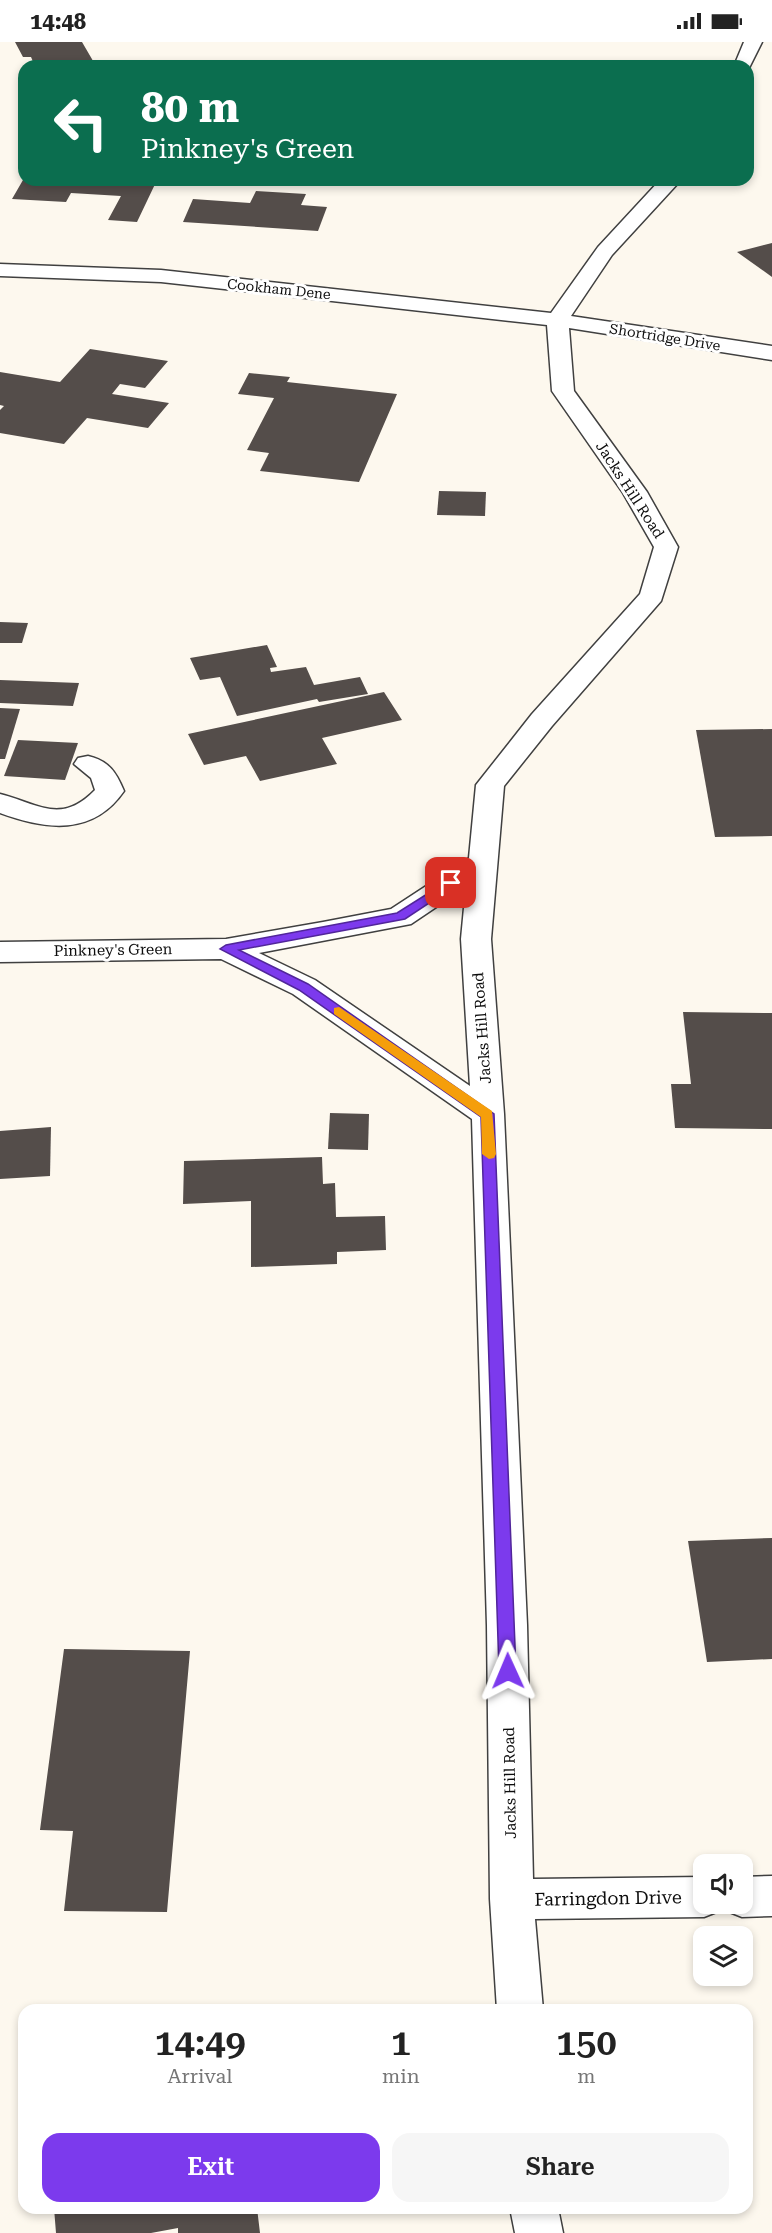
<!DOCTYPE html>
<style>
body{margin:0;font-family:"Roboto Serif",serif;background:#f6f6f6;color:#222;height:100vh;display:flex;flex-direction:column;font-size:22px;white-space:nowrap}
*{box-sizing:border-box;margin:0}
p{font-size:20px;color:#767676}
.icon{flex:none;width:33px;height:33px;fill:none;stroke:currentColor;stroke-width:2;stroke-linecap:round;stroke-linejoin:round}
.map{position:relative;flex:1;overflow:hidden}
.drawer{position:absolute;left:18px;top:1962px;width:735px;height:210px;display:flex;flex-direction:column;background:#fff;border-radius:18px;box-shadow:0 3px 9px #0003}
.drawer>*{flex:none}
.hud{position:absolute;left:18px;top:18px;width:736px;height:126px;border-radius:18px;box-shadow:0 3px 9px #0003;background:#0b6e4f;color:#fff;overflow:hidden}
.fabs{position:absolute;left:693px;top:1812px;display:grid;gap:12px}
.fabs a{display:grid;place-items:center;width:60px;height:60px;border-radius:12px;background:#fff;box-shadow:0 3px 9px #0003;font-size:30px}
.pin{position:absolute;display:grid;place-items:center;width:51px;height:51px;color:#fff;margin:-26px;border-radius:12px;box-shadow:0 3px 9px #0006}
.me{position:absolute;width:66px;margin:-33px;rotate:359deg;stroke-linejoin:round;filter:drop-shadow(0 0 4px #0008)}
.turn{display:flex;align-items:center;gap:21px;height:126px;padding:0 24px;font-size:27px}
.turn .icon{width:78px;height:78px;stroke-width:2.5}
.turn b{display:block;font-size:42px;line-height:51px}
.eta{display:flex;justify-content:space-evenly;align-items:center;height:102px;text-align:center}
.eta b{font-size:36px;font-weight:600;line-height:42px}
.cta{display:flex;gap:12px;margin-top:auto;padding:12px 24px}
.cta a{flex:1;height:69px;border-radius:18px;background:#7c3aed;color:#fff;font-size:24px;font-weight:600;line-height:69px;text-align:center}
.cta a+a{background:#f6f6f6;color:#222}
.status{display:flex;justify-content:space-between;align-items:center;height:42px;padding:0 30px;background:#fff;direction:ltr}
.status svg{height:16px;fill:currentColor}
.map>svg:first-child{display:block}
.building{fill:#544d4a}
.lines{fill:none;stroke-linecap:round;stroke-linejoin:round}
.minor-casing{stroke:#404040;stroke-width:3}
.minor{fill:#fff;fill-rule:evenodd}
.route{fill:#7c3aed;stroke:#51269a;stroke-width:1.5}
.slow{fill:#f59e0b}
.labels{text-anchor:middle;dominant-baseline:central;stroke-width:6;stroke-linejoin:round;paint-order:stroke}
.far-street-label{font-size:14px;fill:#0d0d0d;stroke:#fff}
.street-label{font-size:15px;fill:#0d0d0d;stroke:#fff}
.near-street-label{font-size:18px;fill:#0d0d0d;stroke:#fff}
</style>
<div class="status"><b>14:48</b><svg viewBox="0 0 49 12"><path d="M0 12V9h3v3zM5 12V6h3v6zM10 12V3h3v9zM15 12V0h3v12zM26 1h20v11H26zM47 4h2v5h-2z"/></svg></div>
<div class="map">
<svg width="772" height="2191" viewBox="0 0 772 2191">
<rect width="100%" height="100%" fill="#fdf8ee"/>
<g class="building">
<polygon points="15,0 82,0 96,24 35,24 31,15 23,15"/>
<polygon points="23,138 157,138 137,180 108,178 121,154 71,151 66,160 12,157"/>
<polygon points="256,149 306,152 301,163 327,165 318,189 183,180 193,157 250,161"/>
<polygon points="772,201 772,235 737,210"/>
<polygon points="90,307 168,319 145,346 120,342 112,352 169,361 148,386 87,376 64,402 0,391 0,368 4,364 0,363 0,330 60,340"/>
<polygon points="249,331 290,335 287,340 397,352 359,440 260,429 269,411 247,408 274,356 238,352"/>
<polygon points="439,449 486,450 485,474 437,473"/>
<polygon points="0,580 28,581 22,601 0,601"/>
<polygon points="267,603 277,625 270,626 271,630 306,625 314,643 360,635 368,652 319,660 317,657 237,674 220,635 200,638 190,616"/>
<polygon points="0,638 79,641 73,664 0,661"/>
<polygon points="384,650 402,678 322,696 337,722 260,739 246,714 204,723 188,692"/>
<polygon points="0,666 20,667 5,717 0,717"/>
<polygon points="772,687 772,794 715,795 696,688"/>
<polygon points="18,698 78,701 65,738 4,734"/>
<polygon points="683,970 772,971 772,1087 675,1086 671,1042 691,1042"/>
<polygon points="330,1071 369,1072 368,1108 328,1107"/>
<polygon points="51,1085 50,1134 0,1137 0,1089"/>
<polygon points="322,1115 323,1142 335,1141 336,1175 385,1174 386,1208 337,1210 337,1222 251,1225 251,1159 183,1162 184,1119"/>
<polygon points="772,1496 772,1617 707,1620 688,1499"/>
<polygon points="64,1607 190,1609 167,1870 64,1869 73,1789 40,1788"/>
<polygon points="54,2166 257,2166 260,2191 178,2191 178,2186 151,2191 56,2191"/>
</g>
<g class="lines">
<defs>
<g id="minor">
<polygon points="744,0 762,0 748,28 748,24 734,24"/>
<path d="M660 138H681L612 213 571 274 772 304V318L569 286 574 349 647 450 678 505 661 559 552 684 504 744 491 897 504 1072 527 1583 533 1837 704 1835V1862H723L719 1869 704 1875 535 1877 543 1968H497L490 1857 487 1583 472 1077 293 952 221 917 0 920V900L226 897 323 880 391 867 469 816 476 743 532 672 640 552 654 505 623 451 552 349 547 283 161 240 0 234V222L161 228 551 271 598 205ZM466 845 461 897 470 1044 315 938 259 911 411 882Z"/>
<path d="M88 714C109 719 116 730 124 749 93 794 46 788 0 771V752C39 762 61 783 95 748L91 736 74 722 78 716Z"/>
<polygon points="772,1834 772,1874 742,1875 727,1869 723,1862 742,1862 742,1835"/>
<polygon points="510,2166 558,2166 563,2191 515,2191"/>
</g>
</defs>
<use href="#minor" class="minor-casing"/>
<use href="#minor" class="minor"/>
</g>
<polygon class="route" points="451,837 457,841 455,844 405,877 239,908 308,942 494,1072 516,1629 514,1634 508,1636 502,1634 499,1629 481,1075 299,948 220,907 226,903 397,871"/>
<polygon class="slow" points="339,965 492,1069 496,1112 494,1116 489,1117 482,1112 481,1075 334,972 334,966"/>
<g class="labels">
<g class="far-street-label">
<text transform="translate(279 247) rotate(6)">Cookham Dene</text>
<text transform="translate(665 295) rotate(9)">Shortridge Drive</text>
</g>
<g class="street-label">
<text transform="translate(630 448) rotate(57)">Jacks Hill Road</text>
<text transform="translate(113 908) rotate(-1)">Pinkney's Green</text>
<text transform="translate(482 986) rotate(-94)">Jacks Hill Road</text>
<text transform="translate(510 1741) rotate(-91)">Jacks Hill Road</text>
</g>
<g class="near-street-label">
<text transform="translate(608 1856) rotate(-1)">Farringdon Drive</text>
</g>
</g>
</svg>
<div class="fabs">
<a><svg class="icon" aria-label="sound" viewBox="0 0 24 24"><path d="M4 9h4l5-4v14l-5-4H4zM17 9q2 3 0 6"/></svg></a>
<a><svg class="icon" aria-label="layers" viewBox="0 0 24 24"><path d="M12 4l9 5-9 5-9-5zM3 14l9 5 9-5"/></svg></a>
</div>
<div class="pin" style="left:451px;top:841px;background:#d93025"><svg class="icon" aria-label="arrive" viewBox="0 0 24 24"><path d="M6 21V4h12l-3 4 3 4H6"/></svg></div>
<svg class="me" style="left:508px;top:1629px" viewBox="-20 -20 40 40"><path d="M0-17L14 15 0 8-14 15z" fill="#7c3aed" stroke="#fff" stroke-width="4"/></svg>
<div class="hud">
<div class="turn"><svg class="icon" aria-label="left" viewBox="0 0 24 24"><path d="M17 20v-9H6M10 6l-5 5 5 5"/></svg><div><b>80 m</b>Pinkney's Green</div></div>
</div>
<section class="drawer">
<div class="eta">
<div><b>14:49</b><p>Arrival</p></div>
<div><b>1</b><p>min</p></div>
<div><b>150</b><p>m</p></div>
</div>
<div class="cta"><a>Exit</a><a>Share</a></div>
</section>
</div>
